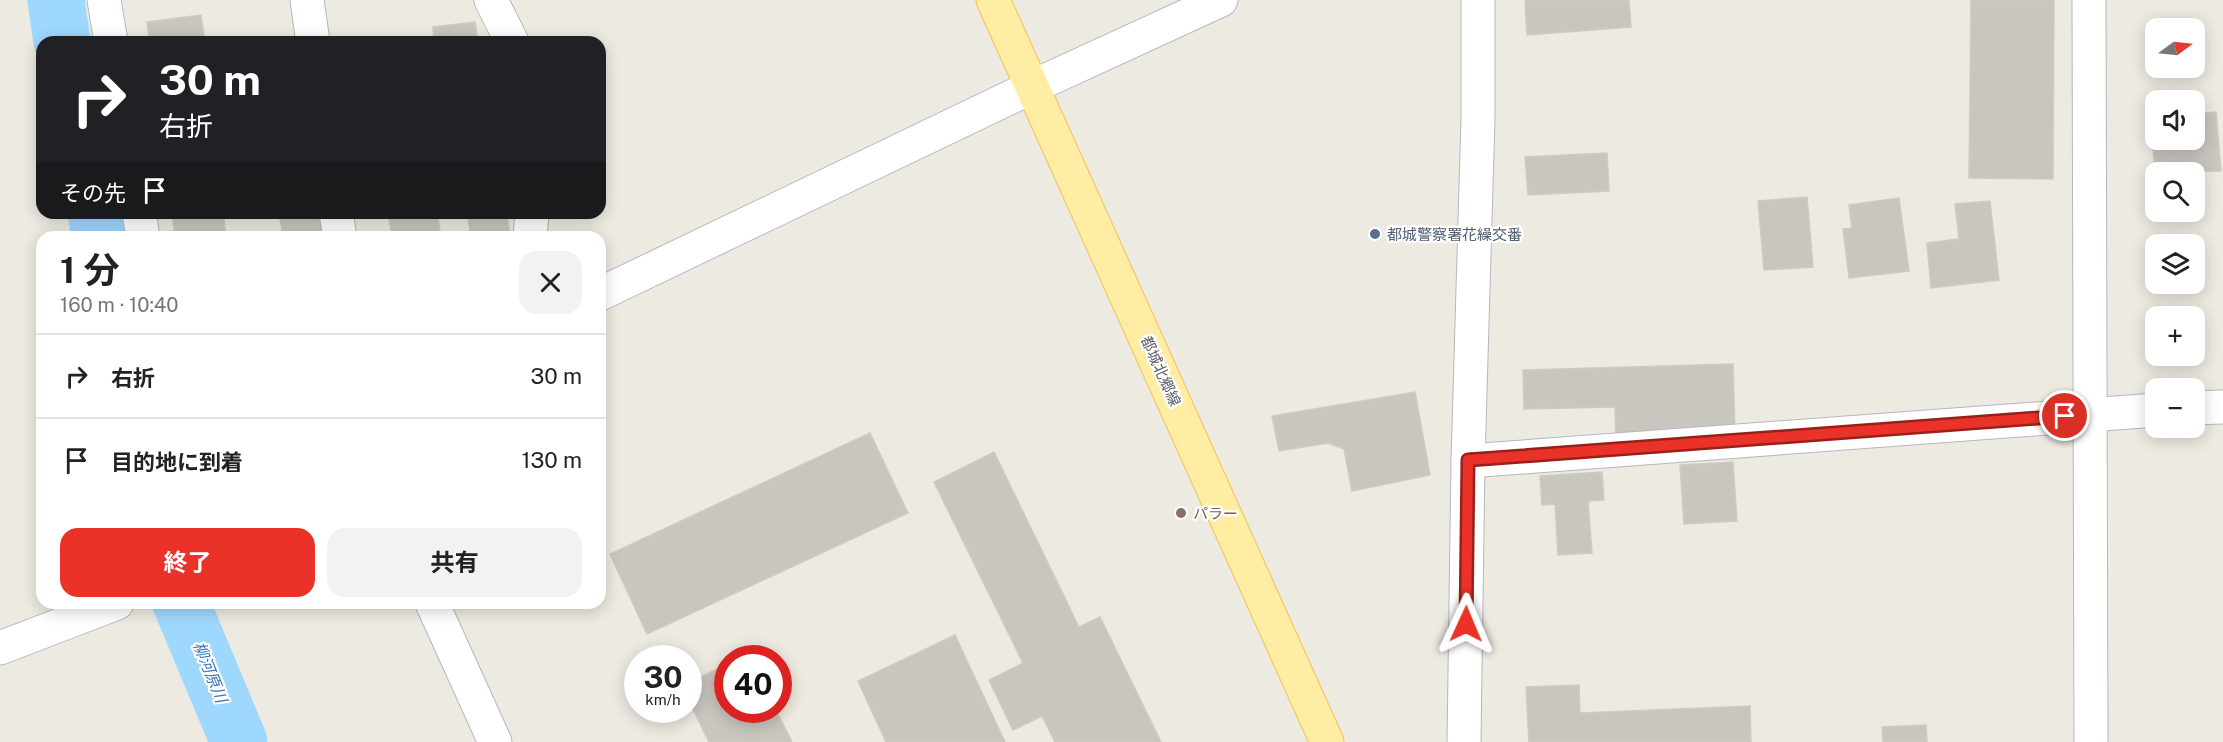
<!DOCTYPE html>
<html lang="ja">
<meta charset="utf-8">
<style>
body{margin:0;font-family:"Public Sans","Noto Sans JP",sans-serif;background:#f2f2f2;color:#222;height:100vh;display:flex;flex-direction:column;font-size:22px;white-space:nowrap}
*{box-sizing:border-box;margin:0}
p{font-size:20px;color:#767676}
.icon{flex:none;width:33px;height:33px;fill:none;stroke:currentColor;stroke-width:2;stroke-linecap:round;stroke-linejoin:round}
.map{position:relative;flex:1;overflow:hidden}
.panel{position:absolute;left:36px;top:231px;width:570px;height:378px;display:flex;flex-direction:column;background:#fff;border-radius:18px;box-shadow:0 3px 15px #0003}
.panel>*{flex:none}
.guide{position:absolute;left:36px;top:36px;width:570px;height:183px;border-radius:18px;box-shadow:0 3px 15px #0003;background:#202124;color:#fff;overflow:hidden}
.needle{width:39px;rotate:75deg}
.controls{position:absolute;left:2145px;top:18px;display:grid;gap:12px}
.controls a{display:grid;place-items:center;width:60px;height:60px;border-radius:12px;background:#fff;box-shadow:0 3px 15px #0003;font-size:30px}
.speed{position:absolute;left:624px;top:645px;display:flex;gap:12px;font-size:30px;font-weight:700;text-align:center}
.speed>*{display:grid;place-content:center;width:78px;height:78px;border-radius:50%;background:#fff;box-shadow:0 3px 15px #0003;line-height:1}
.speed small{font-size:15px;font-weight:400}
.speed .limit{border:9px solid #d22;background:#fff;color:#111}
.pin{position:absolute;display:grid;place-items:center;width:51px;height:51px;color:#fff;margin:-26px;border:3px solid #fff;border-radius:50%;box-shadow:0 2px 6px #0007}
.me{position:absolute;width:66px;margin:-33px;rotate:1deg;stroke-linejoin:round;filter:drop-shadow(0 0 4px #0008)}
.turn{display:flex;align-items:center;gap:21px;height:126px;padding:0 24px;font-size:27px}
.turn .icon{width:78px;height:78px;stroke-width:2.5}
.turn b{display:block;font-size:42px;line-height:51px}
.then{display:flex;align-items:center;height:57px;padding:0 24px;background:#0003;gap:12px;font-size:22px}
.round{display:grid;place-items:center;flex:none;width:63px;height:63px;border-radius:18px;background:#f2f2f2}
.overview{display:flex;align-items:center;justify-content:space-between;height:102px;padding:0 24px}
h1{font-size:36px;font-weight:700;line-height:45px}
.button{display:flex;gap:12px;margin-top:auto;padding:12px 24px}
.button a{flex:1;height:69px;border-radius:18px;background:#eb3228;color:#fff;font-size:24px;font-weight:700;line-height:69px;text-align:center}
.button a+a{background:#f2f2f2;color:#222}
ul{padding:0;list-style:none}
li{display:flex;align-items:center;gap:18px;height:84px;padding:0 24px;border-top:2px solid #e0e0e0}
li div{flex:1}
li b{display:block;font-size:22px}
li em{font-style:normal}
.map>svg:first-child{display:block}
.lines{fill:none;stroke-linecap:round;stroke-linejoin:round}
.river{stroke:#9ed8ff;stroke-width:57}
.building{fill:#c9c6c0;stroke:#d1cbbf;stroke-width:1.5}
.minor-casing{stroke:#b4b7bc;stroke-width:35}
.major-casing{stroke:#f3c154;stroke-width:35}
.minor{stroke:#fff;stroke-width:33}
.major{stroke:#ffeda3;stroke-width:33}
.route-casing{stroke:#99201a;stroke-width:15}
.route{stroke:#eb3228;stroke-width:10}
.service-dot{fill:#5c6f8a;stroke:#fff;stroke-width:2}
.education-dot{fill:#8d6e63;stroke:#fff;stroke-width:2}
.labels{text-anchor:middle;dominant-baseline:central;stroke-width:4.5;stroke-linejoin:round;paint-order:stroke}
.service-label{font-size:15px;fill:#4e5e75;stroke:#fff;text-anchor:start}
.street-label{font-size:15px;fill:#595d62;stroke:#fff}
.education-label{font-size:15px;fill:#785e54;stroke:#fff;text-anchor:start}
.water-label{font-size:16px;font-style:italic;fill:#3b78b2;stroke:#fff}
</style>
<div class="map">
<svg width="2223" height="742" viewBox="0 0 2223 742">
<rect width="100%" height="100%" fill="#edeae1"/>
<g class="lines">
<g class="river">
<polyline points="56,0 62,42"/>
<polyline points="96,213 100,237"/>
<polyline points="181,603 239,742"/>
</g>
</g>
<g class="building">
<polygon points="1525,0 1629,0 1631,27 1527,35"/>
<polygon points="1971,0 2054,0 2053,179 1969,178"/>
<polygon points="201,15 205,42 150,42 147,22"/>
<polygon points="475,22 478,42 434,42 433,27"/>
<polygon points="2150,111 2156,111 2156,140 2194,140 2194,114 2216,112 2221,171 2156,172 2155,175"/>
<polygon points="1607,153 1609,191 1528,195 1525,157"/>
<polygon points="1807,197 1813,267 1764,270 1758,201"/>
<polygon points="1899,198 1909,271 1849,278 1843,229 1852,228 1849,205"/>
<polygon points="1990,201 1999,280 1931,288 1927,243 1959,239 1955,204"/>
<polygon points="172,213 223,213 226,237 175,237"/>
<polygon points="279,213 323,213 327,237 283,237"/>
<polygon points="388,213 437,213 441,237 392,237"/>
<polygon points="467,213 507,213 510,237 471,237"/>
<polygon points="1733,364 1735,436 1616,439 1615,407 1524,409 1523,370"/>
<polygon points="1415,392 1430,475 1352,491 1344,449 1328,443 1279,451 1272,416"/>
<polygon points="870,433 908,513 647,634 610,554"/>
<polygon points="994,452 1079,627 1100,617 1161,742 1055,742 1042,716 1013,730 989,680 1023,663 934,482"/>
<polygon points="1733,462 1737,521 1684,524 1680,465"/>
<polygon points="1602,472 1604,500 1588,501 1592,553 1558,555 1555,504 1542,505 1540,476"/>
<polygon points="955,635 1005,742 886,742 858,681"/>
<polygon points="728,664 728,710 776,710 792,742 709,742 688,699 688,683"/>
<polygon points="1579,685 1580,713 1750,706 1751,742 1529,742 1526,687"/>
<polygon points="1926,725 1927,742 1883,742 1882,727"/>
</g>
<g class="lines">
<defs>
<g id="minor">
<polyline points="104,0 111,42"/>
<polyline points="307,0 313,42"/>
<polyline points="491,0 512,42"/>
<polyline points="2089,0 2091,742"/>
<polyline points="139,213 143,237"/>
<polyline points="336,213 340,237"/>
<polyline points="530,237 532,213"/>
<polyline points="600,294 1034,86 1221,0"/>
<polyline points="2194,408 2223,407"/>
<polyline points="1468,461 2156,410"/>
<polyline points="432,603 495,742"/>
<polyline points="0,648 117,603"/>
<polyline points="1464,742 1468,461 1478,118 1478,0"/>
</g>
<polyline id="major" points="993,0 1327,742"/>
</defs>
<use href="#minor" class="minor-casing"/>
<use href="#major" class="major-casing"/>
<use href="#minor" class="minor"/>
<use href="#major" class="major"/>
</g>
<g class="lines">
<defs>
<polyline id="route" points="1466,624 1468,460 2065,416"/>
</defs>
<use href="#route" class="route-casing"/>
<use href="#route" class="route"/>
</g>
<circle class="service-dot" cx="1375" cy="234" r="6"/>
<circle class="education-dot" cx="1181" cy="513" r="6"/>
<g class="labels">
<g class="service-label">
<text x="1387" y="234">都城警察署花繰交番</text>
</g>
<g class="street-label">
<text transform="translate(1161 371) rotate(66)">都城北郷線</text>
</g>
<g class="education-label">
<text x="1193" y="513">パラー</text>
</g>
<g class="water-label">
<text transform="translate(210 672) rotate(68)">柳河原川</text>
</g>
</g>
</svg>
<div class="controls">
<a><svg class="needle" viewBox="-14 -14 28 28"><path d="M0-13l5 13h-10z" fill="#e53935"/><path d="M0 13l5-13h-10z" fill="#767676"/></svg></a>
<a><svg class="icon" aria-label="sound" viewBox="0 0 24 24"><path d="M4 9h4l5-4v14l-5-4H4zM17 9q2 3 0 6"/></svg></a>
<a><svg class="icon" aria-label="search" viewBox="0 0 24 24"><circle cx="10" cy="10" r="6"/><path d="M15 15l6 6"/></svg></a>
<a><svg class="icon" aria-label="layers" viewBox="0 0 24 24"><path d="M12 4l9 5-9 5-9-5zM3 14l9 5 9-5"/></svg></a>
<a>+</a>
<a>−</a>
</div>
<div class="speed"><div>30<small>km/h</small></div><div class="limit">40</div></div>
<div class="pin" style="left:2065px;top:416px;background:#d93025"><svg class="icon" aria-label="arrive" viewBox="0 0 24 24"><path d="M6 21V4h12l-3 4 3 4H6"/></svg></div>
<svg class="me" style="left:1466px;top:624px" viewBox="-20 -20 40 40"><path d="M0-17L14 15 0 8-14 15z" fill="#eb3228" stroke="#fff" stroke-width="4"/></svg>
<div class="guide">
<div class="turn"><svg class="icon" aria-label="right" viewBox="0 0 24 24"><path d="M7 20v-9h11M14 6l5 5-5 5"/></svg><div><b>30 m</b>右折</div></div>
<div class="then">その先<svg class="icon" aria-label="arrive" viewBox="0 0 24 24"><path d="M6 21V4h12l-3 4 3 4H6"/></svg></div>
</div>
<section class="panel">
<div class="overview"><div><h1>1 分</h1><p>160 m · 10:40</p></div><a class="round"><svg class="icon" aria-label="close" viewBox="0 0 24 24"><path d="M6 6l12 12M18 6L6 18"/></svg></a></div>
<ul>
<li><svg class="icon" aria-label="right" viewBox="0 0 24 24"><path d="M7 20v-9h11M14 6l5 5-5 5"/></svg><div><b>右折</b></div><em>30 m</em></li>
<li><svg class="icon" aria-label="arrive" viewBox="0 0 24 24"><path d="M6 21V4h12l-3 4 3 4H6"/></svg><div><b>目的地に到着</b></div><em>130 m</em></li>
</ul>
<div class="button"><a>終了</a><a>共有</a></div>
</section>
</div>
